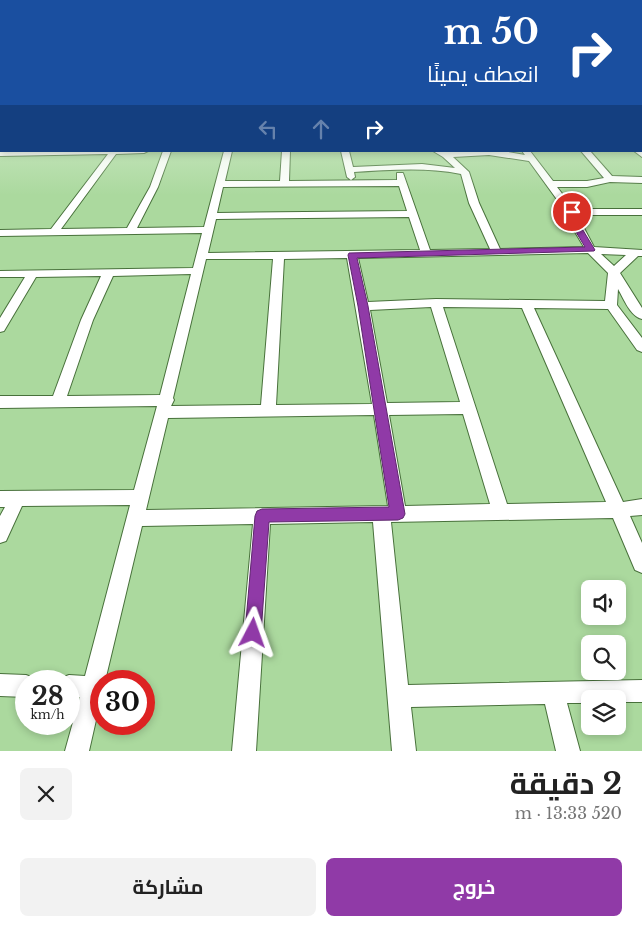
<!DOCTYPE html>
<html lang="ar">
<meta charset="utf-8">
<style>
body{margin:0;font-family:"Libre Baskerville",Cairo,serif;background:#f2f2f2;color:#222;direction:rtl;height:100vh;display:flex;flex-direction:column;font-size:19px;white-space:nowrap}
*{box-sizing:border-box;margin:0}
p{font-size:16px;color:#767676}
.icon{flex:none;width:28px;height:28px;fill:none;stroke:currentColor;stroke-width:2;stroke-linecap:round;stroke-linejoin:round}
.map{position:relative;height:751px;overflow:hidden;direction:ltr}
.side{display:flex;flex-direction:column;background:#fff;flex:1}
.side>*{flex:none}
.top-card{position:absolute;left:0px;top:0px;width:642px;height:152px;box-shadow:0 2px 8px #0003;direction:rtl;background:#1a4fa0;color:#fff;overflow:hidden}
.buttons{position:absolute;left:581px;top:580px;display:grid;gap:10px}
.buttons a{display:grid;place-items:center;width:45px;height:45px;border-radius:8px;background:#fff;box-shadow:0 2px 8px #0003;font-size:25px}
.speed{position:absolute;left:15px;top:670px;display:flex;gap:10px;font-size:25px;font-weight:700;text-align:center}
.speed>*{display:grid;place-content:center;width:65px;height:65px;border-radius:50%;background:#fff;box-shadow:0 2px 8px #0003;line-height:1}
.speed small{font-size:12px;font-weight:400}
.speed .limit{border:8px solid #d22;background:#fff;color:#111}
.pin{position:absolute;display:grid;place-items:center;width:42px;height:42px;color:#fff;margin:-21px;border:2px solid #fff;border-radius:50%;box-shadow:0 1px 5px #0007}
.me{position:absolute;width:55px;margin:-28px;rotate:4deg;stroke-linejoin:round;filter:drop-shadow(0 0 4px #0008)}
.turn{display:flex;align-items:center;gap:18px;height:105px;padding:0 20px;font-size:22px}
.turn .icon{width:65px;height:65px;stroke-width:2.5}
.turn b{display:block;font-size:35px;line-height:42px}
.lanes{display:flex;align-items:center;height:48px;padding:0 20px;background:#0003;justify-content:center;gap:25px;direction:ltr}
.lanes .off{opacity:.35}
.round{display:grid;place-items:center;flex:none;width:52px;height:52px;border-radius:8px;background:#f2f2f2}
.headline{display:flex;align-items:center;justify-content:space-between;height:85px;padding:0 20px}
h1{font-size:30px;font-weight:700;line-height:38px}
.button{display:flex;gap:10px;margin-top:auto;padding:10px 20px}
.button a{flex:1;height:58px;border-radius:8px;background:#903aa7;color:#fff;font-size:20px;font-weight:700;line-height:58px;text-align:center}
.button a+a{background:#f2f2f2;color:#222}
.map>svg:first-child{display:block}
.lines{fill:none;stroke-linecap:round;stroke-linejoin:round}
.street-casing{stroke:#48713b;stroke-width:2}
.street{fill:#fff;fill-rule:evenodd}
.route{fill:#903aa7;stroke:#5e266d}
</style>
<div class="map">
<svg width="642" height="751" viewBox="0 0 642 751">
<rect width="100%" height="100%" fill="#abd99e"/>
<g class="lines">
<defs>
<g id="street">
<rect x="641" y="108" width="1" height="4"/>
<rect x="0" y="128" width="1" height="4"/>
<rect x="641" y="132" width="1" height="4"/>
<polygon points="641,150 642,150 642,157 634,151"/>
<path d="M148 151 144 153 116 154 61 229 127 228 150 187 163 151H171L158 187 137 228 204 227 224 151H232L225 181H280L282 151H290L289 181 397 180V173H403L430 250 490 249 469 203 461 174C426 167 390 170 354 172L355 177 351 180 347 177 341 151H349L353 167 422 164 455 168 443 157 433 151H503L525 155 522 151H530L553 181H587L604 178 581 151H590L612 176 642 177V183L610 182 587 187H557L574 209H642V215H577L594 247 642 250V256H638L620 273 642 308V319C630 316 624 299 618 289L617 305 642 338V352L637 350 608 309 534 308 623 502 642 499V515L630 516 642 543V573L635 570 613 518 391 522 408 685 642 680V702H618V699H590V703H567L580 751H556L545 704 411 707 416 751H392L373 522 270 524 256 751H232L253 524 142 526 105 681H101V698L89 751H65L80 697H69V681H60L61 678 69 675 85 676 130 505 22 506 6 541 0 543V516L5 507H0V491L134 490 157 406 0 408V396H53L81 320 101 276 36 277 4 331 0 332V318L25 277H0V271L193 268 202 233 0 236V230L51 229 108 154 0 156V152ZM489 155 529 161 566 212 572 227 584 247 500 249 479 203 469 172 453 157ZM399 186 407 211 217 213 223 187ZM409 217 420 250 208 253 216 219ZM588 253 608 273 605 301 436 299 368 302 358 258ZM601 254 626 255 614 266ZM347 258 372 404 276 405 284 259ZM206 259H273L261 405 171 406 174 400 173 398ZM191 274 160 395 67 396 93 320 113 276ZM431 307 460 402 387 403 370 310ZM443 307 522 308 606 502 507 504ZM463 414 490 504 405 506 389 415ZM374 415 388 506 146 510 168 418Z"/>
<polygon points="0,674 26,675 34,678 35,681 26,681 26,697 0,696"/>
</g>
</defs>
<use href="#street" class="street-casing"/>
<use href="#street" class="street"/>
</g>
<linearGradient id="sky" x2="0" y2="1"><stop stop-color="#5dbadb"/><stop offset="0.46" stop-color="#d9eed3"/><stop offset="1" stop-color="#d9eed3" stop-opacity="0"/></linearGradient>
<rect width="642" height="195" fill="url(#sky)"/>
<polygon class="route" points="569,210 575,212 581,227 595,250 594,251 357,258 368,306 405,514 403,518 398,520 269,522 261,633 259,639 253,642 247,639 245,633 255,516 257,511 262,509 389,507 358,306 348,255 349,253 585,247 573,227 568,212"/>
</svg>
<div class="buttons">
<a><svg class="icon" aria-label="sound" viewBox="0 0 24 24"><path d="M4 9h4l5-4v14l-5-4H4zM17 9q2 3 0 6"/></svg></a>
<a><svg class="icon" aria-label="search" viewBox="0 0 24 24"><circle cx="10" cy="10" r="6"/><path d="M15 15l6 6"/></svg></a>
<a><svg class="icon" aria-label="layers" viewBox="0 0 24 24"><path d="M12 4l9 5-9 5-9-5zM3 14l9 5 9-5"/></svg></a>
</div>
<div class="speed"><div>28<small>km/h</small></div><div class="limit">30</div></div>
<div class="pin" style="left:572px;top:212px;background:#d93025"><svg class="icon" aria-label="arrive" viewBox="0 0 24 24"><path d="M6 21V4h12l-3 4 3 4H6"/></svg></div>
<svg class="me" style="left:253px;top:633px" viewBox="-20 -20 40 40"><path d="M0-17L14 15 0 8-14 15z" fill="#903aa7" stroke="#fff" stroke-width="4"/></svg>
<div class="top-card">
<div class="turn"><svg class="icon" aria-label="right" viewBox="0 0 24 24"><path d="M7 20v-9h11M14 6l5 5-5 5"/></svg><div><b>50 m</b>انعطف يمينًا</div></div>
<div class="lanes"><svg class="icon off" aria-label="left" viewBox="0 0 24 24"><path d="M17 20v-9H6M10 6l-5 5 5 5"/></svg><svg class="icon off" aria-label="ahead" viewBox="0 0 24 24"><path d="M12 20V5M6 11l6-6 6 6"/></svg><svg class="icon" aria-label="right" viewBox="0 0 24 24"><path d="M7 20v-9h11M14 6l5 5-5 5"/></svg></div>
</div>
</div>
<section class="side">
<div class="headline"><div><h1>2 دقيقة</h1><p>520 m · 13:33</p></div><a class="round"><svg class="icon" aria-label="close" viewBox="0 0 24 24"><path d="M6 6l12 12M18 6L6 18"/></svg></a></div>
<div class="button"><a>خروج</a><a>مشاركة</a></div>
</section>
